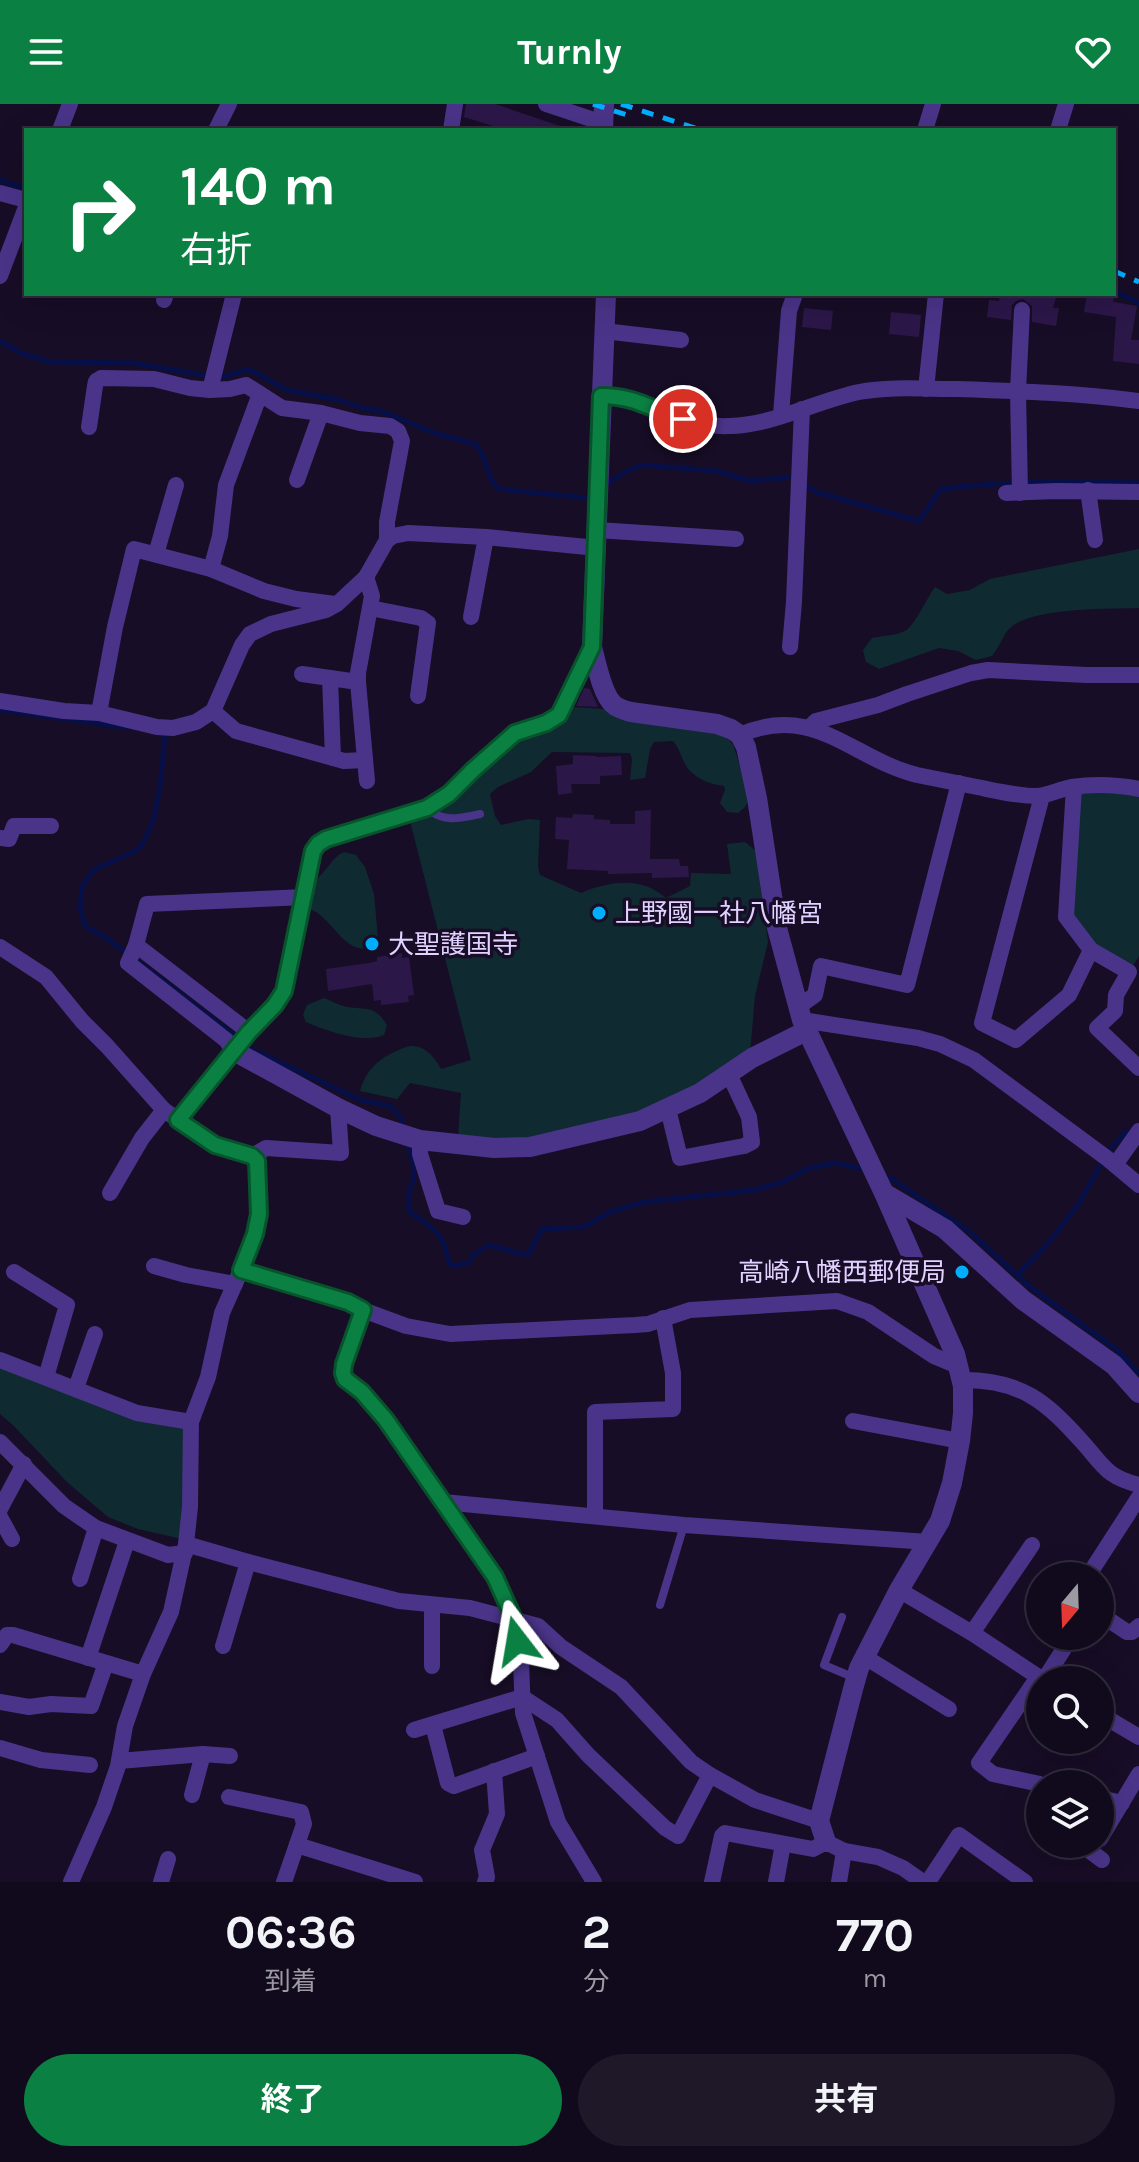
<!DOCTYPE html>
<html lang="ja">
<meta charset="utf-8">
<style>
body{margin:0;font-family:Karla,"Noto Sans JP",sans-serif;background:#1e1829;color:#f1f3f6;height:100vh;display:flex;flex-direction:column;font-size:30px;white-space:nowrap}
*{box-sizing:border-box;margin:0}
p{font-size:26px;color:#9c9aa3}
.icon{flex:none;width:44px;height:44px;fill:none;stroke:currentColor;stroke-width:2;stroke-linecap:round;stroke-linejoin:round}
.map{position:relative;height:1778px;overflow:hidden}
.drawer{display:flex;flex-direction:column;background:#110a1c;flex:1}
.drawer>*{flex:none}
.top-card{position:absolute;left:24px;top:24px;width:1092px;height:168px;border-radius:0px;box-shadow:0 8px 32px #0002,0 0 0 2px #302b3b;background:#0b8043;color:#fff;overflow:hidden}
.needle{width:52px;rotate:199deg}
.buttons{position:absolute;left:1026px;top:1458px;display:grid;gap:16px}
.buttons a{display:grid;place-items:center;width:88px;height:88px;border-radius:50%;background:#110a1c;box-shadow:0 8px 32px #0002,0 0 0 2px #302b3b;font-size:40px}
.pin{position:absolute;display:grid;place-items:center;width:68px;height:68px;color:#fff;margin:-34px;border:4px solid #fff;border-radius:50%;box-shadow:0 2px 8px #0007}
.me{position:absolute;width:88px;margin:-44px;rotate:346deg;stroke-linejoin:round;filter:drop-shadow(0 0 6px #0008)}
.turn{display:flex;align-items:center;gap:28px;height:168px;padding:0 24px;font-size:36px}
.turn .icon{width:104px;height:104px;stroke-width:2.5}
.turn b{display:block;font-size:56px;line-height:68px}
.eta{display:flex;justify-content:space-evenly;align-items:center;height:136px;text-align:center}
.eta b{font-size:48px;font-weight:700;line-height:56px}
.button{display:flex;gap:16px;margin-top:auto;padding:16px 24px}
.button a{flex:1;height:92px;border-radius:48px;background:#0b8043;color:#fff;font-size:32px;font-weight:700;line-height:92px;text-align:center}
.button a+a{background:#1e1829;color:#f1f3f6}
header{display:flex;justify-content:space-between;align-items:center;height:104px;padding:0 24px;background:#0b8043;color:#fff;font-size:36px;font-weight:700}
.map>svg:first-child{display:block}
.green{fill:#0f2b31}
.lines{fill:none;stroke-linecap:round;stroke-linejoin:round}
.stream{stroke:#060f47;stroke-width:5}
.building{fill:#2c1749}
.service{stroke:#4a3489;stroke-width:8}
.minor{stroke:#4a3489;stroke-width:16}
.tertiary{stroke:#4a3489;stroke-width:20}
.rail{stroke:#00aefd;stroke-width:5;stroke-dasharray:12 10;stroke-linecap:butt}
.route-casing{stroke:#07532c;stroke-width:20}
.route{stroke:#0b8043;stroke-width:14}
.poi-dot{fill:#00aefd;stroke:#170d26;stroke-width:3}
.labels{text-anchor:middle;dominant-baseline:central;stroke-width:7;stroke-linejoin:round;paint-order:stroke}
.poi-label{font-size:26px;fill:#e1d2ff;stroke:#170d26;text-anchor:start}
</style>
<header><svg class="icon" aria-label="menu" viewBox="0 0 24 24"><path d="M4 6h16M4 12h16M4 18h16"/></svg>Turnly<svg class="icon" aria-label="heart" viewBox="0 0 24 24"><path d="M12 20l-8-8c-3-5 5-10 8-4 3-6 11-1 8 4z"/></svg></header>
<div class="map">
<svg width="1139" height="1778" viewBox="0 0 1139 1778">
<rect width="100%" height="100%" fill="#170d26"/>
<g class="green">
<path d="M1139 445V504C1109 505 1029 503 1009 525 1004 530 998 545 992 552L976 556 958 547 939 544 879 565 866 558 863 546 872 534C881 532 898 531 905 527 914 523 928 492 935 483L947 490 970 486 990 475Z"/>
<path d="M572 603 604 605 714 629 726 633 733 640 750 695 745 703 738 709 727 708 720 699 725 686 724 682C708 680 693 674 685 660 680 651 680 645 673 637L654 638 650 645 645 674 630 676 632 655 630 649 552 648 531 668 498 683 490 690 495 712 501 721 528 715 540 716 538 763 540 771 581 789C609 777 641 772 666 794L690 782 691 769 731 770 727 740 745 738 757 748 768 838 755 892 750 950 666 1000 529 1036 458 1033 461 989 410 979 397 995 360 987C366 966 379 954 399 946 402 944 409 942 412 942 426 942 435 954 441 965L471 956 410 717 441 706 514 639 561 614Z"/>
<polygon points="1074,683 1139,685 1139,852 1129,868 1091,846 1066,813"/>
<path d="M344 748 356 751 365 763 374 790 378 834 372 844C342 851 333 812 309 805L314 777C327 768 331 754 344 748Z"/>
<path d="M324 894C332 897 340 902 348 903 369 906 375 902 387 921L384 931C364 940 326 927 306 918L303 911 307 901Z"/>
<polygon points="0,1259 186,1323 182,1435 138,1425 108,1413 67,1378 13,1321 0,1310"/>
</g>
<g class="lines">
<g class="stream">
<polyline points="0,76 26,85"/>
<polyline points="1114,187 1139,199"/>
<polyline points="0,237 21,249 50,258 134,259 208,272"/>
<path d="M218 273H223L242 267 251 266 287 286 340 296 363 304 384 308 434 329 475 340C488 353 485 373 499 385L587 394 591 392"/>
<path d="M804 380 816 388 919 417 941 385C1007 377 1073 376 1139 379"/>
<polyline points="605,381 625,368 642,361 717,367 750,377 793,373 795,375"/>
<polyline points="0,606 129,624"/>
<polyline points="163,630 165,630 160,683 153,718 143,739 136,747 93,766 82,783 80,804 85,822 111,837 239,935"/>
<polyline points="249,944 361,996 390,1002 400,1012 404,1026"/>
<path d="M408 1040 413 1058 414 1073 409 1088V1107C421 1117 436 1124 443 1138 446 1146 447 1155 452 1162L469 1159 473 1151 489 1141 521 1150H529L542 1125 584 1123 610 1108 644 1098 754 1086 783 1078 809 1064 836 1059 864 1065"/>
<polyline points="884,1073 892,1075 970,1128 1029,1182 1117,1246 1139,1269"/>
<polyline points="1017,1171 1043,1145 1078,1101 1109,1046 1127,1027 1134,1028"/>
</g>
</g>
<g class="building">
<polygon points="466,0 495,0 563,23 563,26 506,26 464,13"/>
<polygon points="1000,190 1057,190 1053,204 1059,204 1056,222 1032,218 1032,202 1023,195 1016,197 1012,201 1011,216 987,213 989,196 999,197"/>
<polygon points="1087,190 1114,192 1113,198 1137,202 1131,236 1139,236 1139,260 1113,257 1116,213 1084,208"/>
<polygon points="804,204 833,207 831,226 802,223"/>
<polygon points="891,208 921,211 919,233 889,230"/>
<polygon points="584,584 590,585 598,603 576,602"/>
<polygon points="573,651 597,652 597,653 621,652 622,671 600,672 600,680 571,680 572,689 558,691 556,662 573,660"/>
<polygon points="651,706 650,755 679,755 680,762 688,762 689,773 652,774 652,769 608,770 608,767 567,765 569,736 555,735 556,713 572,714 573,710 594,711 594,715 610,716 610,720 635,720 635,707"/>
<polygon points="402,849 402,854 409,853 414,891 408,892 409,898 381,901 381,896 374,897 372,880 328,887 326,865 369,859 377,857 377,853"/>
</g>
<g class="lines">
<g class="service">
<path d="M428 705C444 719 460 714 480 710"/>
<polyline points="660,1501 684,1421"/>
<polyline points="842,1513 824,1561 855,1574"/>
</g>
<g class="minor">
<polyline points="546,0 603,19"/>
<polyline points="60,26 70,0"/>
<polyline points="216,26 229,0"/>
<polyline points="451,26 455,0"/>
<polyline points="925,26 933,0"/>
<polyline points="1058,26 1066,0"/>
<polyline points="0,89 26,96"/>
<polyline points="0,172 26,103"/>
<polyline points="164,196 166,190"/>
<polyline points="604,227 681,236"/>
<polyline points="926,285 936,190"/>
<polyline points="210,286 234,190"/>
<path d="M601 292C615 292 629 293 643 298 650 301 657 306 664 309 684 318 708 323 730 322 774 321 816 297 859 288 890 282 925 285 957 285 1018 287 1078 289 1139 297"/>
<polyline points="781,311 789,207 795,190"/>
<polyline points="89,323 95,282 96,277 101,274 154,275 190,284 210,286 230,285 246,281 282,304 321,309 360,319 390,322 398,327 402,337 387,418 387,436"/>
<polyline points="297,376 321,309"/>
<polyline points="1088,386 1095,436"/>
<polyline points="1006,389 1057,387 1139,388"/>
<polyline points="1020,389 1018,287 1022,206"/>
<polyline points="597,426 736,435"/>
<polyline points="156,450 176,381"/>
<polyline points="211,465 220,432 226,381 260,290"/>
<polyline points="366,473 372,492 358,569 358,578 367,677"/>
<polyline points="370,504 421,514 428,519 418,592"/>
<polyline points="471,513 486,433"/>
<polyline points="790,543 794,498 802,305"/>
<polyline points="302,570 358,578"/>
<polyline points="330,574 333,654"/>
<polyline points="0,597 64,607 99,609 157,623 173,624 196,618 213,607 242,541 250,530 271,520 326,506 337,500 366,473 387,436 393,432 408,429 486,433 597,444"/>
<polyline points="213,607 236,627 344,657 365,656"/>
<polyline points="99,609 115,523 134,445 211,465 264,487 296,495 335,500"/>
<polyline points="810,623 816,617 878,601 907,590 971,569 988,566 1086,571 1139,571"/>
<path d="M740 631C814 598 852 655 917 671 937 675 957 679 977 683 997 687 1017 692 1037 692 1049 691 1060 685 1072 683 1093 680 1118 681 1139 685"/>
<polyline points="1074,683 1066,813 1091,846 1129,868 1116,891 1115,907 1097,924 1139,964"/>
<polyline points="1042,692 982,919 1016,936 1069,891 1091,846"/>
<polyline points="0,734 9,735 14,722 51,722"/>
<polyline points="136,841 249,928"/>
<polyline points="0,843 46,873 82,917 107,942 164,1006 215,1041 252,1052 257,1057 259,1110 255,1130 241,1166 222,1209 208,1273 191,1318 190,1403 186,1440 171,1508 143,1570 125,1622 118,1662 104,1703 71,1778"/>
<polyline points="798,903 815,891 821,862 907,881 959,679"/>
<polyline points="802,916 918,934 940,940 974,956 1108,1055 1139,1081"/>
<polyline points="234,947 226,936 128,859 136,841 147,800 305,793"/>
<polyline points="668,1005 680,1054 744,1042 752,1038 749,1013 729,970"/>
<polyline points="178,1016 249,928 275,901 284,887 313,747 318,740 326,735 427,704 449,690 473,666 515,629 546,619 559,611 592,543"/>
<polyline points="420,1036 420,1050 438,1107 463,1113"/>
<polyline points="252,1052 266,1044 341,1049 338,1004"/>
<polyline points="1115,1061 1139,1027"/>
<polyline points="110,1089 142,1034 164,1006"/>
<polyline points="154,1162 186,1171 235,1180"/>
<polyline points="241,1166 348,1198 363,1206 406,1222 450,1230 635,1221 648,1220 690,1206 837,1197 868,1208 934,1252 958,1262"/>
<polyline points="14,1168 67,1201 46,1273"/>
<polyline points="363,1206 344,1260 343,1269 345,1275 362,1288 386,1316 495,1473 514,1515 521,1558 523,1609 558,1718 594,1778"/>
<polyline points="0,1256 137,1309 191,1318"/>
<path d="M961 1276C1021 1275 1047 1298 1085 1341 1105 1364 1108 1373 1139 1381"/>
<polyline points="76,1284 95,1230"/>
<polyline points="853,1317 960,1337"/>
<polyline points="0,1338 64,1402 96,1424 168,1451 185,1449"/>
<polyline points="443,1398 684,1421 928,1438"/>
<polyline points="0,1405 24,1360"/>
<polyline points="595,1412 595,1308 673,1305 673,1269 663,1214"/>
<polyline points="0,1413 12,1435"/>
<polyline points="186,1440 248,1458 399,1497 470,1504 538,1522 561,1543 621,1583 691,1658 710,1671 755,1696 819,1717"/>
<polyline points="1088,1472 1139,1393"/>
<polyline points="80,1475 96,1424"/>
<polyline points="899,1486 972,1529 1043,1576"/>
<polyline points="432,1502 432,1562"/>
<polyline points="1100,1510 1127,1528 1132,1528 1139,1522"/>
<polyline points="972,1529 1032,1441"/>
<polyline points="0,1541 7,1531 13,1531 143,1570"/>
<polyline points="223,1542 248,1458"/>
<polyline points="865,1553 949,1605"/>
<polyline points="88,1554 127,1437"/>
<polyline points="1038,1573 979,1659 993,1670 1040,1680"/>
<polyline points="1044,1576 1072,1532"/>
<polyline points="0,1598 29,1603 51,1600 91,1602 106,1559"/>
<polyline points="1100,1610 1139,1633"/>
<polyline points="433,1621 448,1679 454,1682 537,1652"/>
<polyline points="414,1626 522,1593 557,1616 588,1651 665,1724 678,1732 710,1671"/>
<polyline points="0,1644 41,1656 90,1661"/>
<polyline points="119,1657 203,1650 230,1652"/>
<polyline points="192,1691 203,1650"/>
<polyline points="229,1693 301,1708 304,1720 284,1778"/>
<polyline points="1100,1694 1122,1699"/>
<polyline points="1100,1735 1139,1670"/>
<polyline points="297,1741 415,1778"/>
<polyline points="1082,1741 1102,1756"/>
<polyline points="161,1778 168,1755"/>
<polyline points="485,1778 487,1773 482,1746 497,1710 494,1667"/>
<polyline points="712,1778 722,1732 725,1729 813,1745 826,1738 844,1747 878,1753 903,1764 923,1778"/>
<polyline points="776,1778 783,1740"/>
<polyline points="839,1778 844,1747"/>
<polyline points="928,1778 959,1731 1025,1778"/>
</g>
<g class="tertiary">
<polyline points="603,26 604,0"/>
<path d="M606 190 592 543C596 558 602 590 613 600 618 605 625 606 631 608L717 620 731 625 740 631 746 643 757 694 777 824 802 916 884 1089 955 1250 963 1282V1309L960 1337 952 1379 940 1417 899 1486 859 1564 853 1585 819 1717 826 1738"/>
<polyline points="234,947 338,1004 376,1022 420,1036 494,1044 530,1043 640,1017 700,989 752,954 806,927"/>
<polyline points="884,1089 945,1125 1023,1196 1114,1261 1139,1289"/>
</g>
<g class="rail">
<polyline points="593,0 630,12"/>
<polyline points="621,0 701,26"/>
<polyline points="1114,167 1139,178"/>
</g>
</g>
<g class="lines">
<defs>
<path id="route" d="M517 1537 514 1515 495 1473 386 1316 362 1288 345 1275 343 1269 344 1260 363 1206 348 1198 241 1166 255 1130 259 1110 257 1057 252 1052 215 1041 178 1016 249 928 275 901 284 887 313 747 318 740 326 735 427 704 449 690 473 666 515 629 546 619 559 611 592 543 601 292C637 292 651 306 683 315"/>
</defs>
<use href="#route" class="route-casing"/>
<use href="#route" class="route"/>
</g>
<g class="poi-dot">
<circle cx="599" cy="809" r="8"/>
<circle cx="372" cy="840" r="8"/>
<circle cx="962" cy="1168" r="8"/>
</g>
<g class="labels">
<g class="poi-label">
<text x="615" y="809">上野國一社八幡宮</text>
<text x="388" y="840">大聖護国寺</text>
<text x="946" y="1168" text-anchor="end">高崎八幡西郵便局</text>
</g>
</g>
</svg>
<div class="buttons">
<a><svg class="needle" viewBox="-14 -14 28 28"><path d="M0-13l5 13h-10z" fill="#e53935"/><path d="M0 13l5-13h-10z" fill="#9c9aa3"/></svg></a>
<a><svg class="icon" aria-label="search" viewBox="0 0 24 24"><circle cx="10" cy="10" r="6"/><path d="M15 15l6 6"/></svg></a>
<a><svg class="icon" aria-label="layers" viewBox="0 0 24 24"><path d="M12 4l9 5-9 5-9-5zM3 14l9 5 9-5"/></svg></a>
</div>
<div class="pin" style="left:683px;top:315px;background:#d93025"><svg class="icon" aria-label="arrive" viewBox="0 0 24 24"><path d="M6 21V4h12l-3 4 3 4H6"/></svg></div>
<svg class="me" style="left:517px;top:1537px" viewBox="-20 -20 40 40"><path d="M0-17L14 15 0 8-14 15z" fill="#0b8043" stroke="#fff" stroke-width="4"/></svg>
<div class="top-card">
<div class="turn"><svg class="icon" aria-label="right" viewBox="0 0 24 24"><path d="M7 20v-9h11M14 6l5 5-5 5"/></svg><div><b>140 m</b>右折</div></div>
</div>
</div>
<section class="drawer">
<div class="eta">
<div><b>06:36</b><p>到着</p></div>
<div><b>2</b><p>分</p></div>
<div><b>770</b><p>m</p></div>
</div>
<div class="button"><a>終了</a><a>共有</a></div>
</section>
